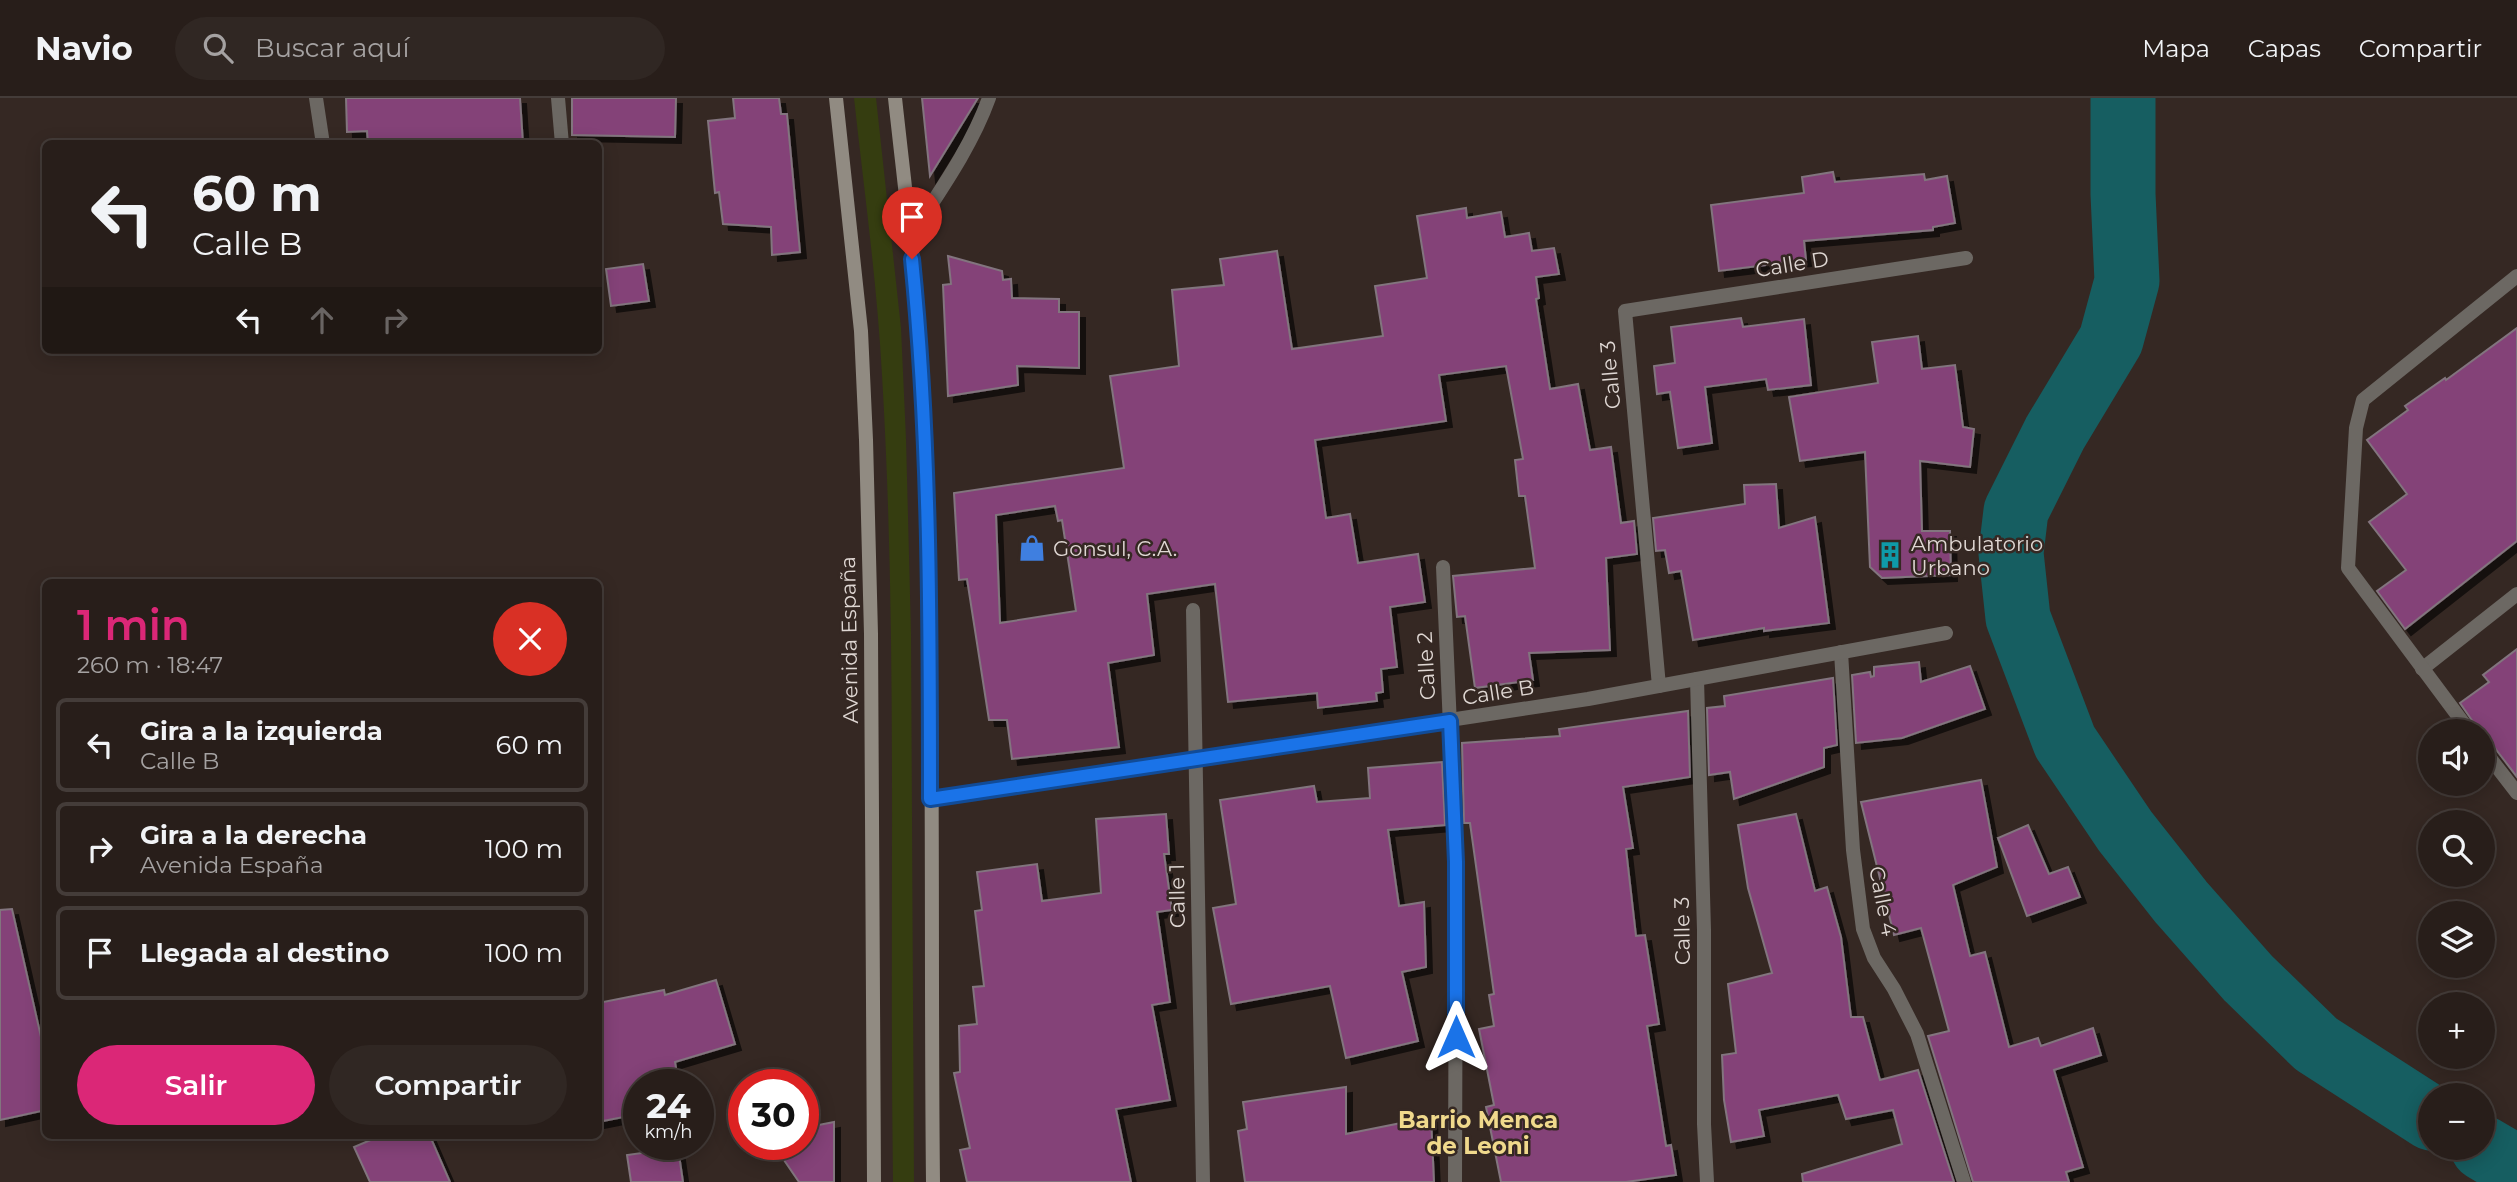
<!DOCTYPE html>
<html lang="es">
<meta charset="utf-8">
<style>
body{margin:0;font-family:Montserrat,sans-serif;background:#302723;color:#f1f3f6;height:100vh;display:flex;flex-direction:column;font-size:26px;white-space:nowrap}
*{box-sizing:border-box;margin:0}
p{font-size:23px;color:#a5a2a2}
.icon{flex:none;width:38px;height:38px;fill:none;stroke:currentColor;stroke-width:2;stroke-linecap:round;stroke-linejoin:round}
.map{position:relative;flex:1;overflow:hidden}
.drawer{position:absolute;left:42px;top:481px;width:560px;height:560px;display:flex;flex-direction:column;background:#281e1a;border-radius:10px;box-shadow:0 4px 18px #0003,0 0 0 2px #443c39}
.drawer>*{flex:none}
.banner{position:absolute;left:42px;top:42px;width:560px;height:214px;border-radius:10px;box-shadow:0 4px 18px #0003,0 0 0 2px #443c39;background:#281e1a;color:#f1f3f6;overflow:hidden}
.fabs{position:absolute;left:2418px;top:621px;display:grid;gap:14px}
.fabs a{display:grid;place-items:center;width:77px;height:77px;border-radius:50%;background:#281e1a;box-shadow:0 4px 18px #0003,0 0 0 2px #443c39;font-size:35px}
.speed{position:absolute;left:623px;top:971px;display:flex;gap:14px;font-size:35px;font-weight:700;text-align:center}
.speed>*{display:grid;place-content:center;width:91px;height:91px;border-radius:50%;background:#281e1a;box-shadow:0 4px 18px #0003,0 0 0 2px #443c39;line-height:1}
.speed small{font-size:18px;font-weight:400}
.speed .limit{border:10px solid #d22;background:#fff;color:#111}
.pin{position:absolute;display:grid;place-items:center;width:60px;height:60px;color:#fff;margin:-72px -30px;border-radius:50% 50% 50% 0;rotate:-45deg;box-shadow:0 0 7px #0007}
.pin .icon{rotate:45deg}
.me{position:absolute;width:77px;margin:-38px;rotate:0deg;stroke-linejoin:round;filter:drop-shadow(0 0 5px #0008)}
.turn{display:flex;align-items:center;gap:24px;height:147px;padding:0 35px;font-size:32px}
.turn .icon{width:91px;height:91px;stroke-width:2.5}
.turn b{display:block;font-size:49px;line-height:60px}
.lanes{display:flex;align-items:center;height:66px;padding:0 35px;background:#0003;justify-content:center;gap:35px;direction:ltr}
.lanes .off{opacity:.35}
.round{display:grid;place-items:center;flex:none;width:74px;height:74px;border-radius:37px;background:#302723}
.head{display:flex;align-items:center;justify-content:space-between;height:119px;padding:0 35px}
h1{font-size:42px;font-weight:600;line-height:52px;color:#db2777}
.primary-button{display:flex;gap:14px;margin-top:auto;padding:14px 35px}
.primary-button a{flex:1;height:80px;border-radius:42px;background:#db2777;color:#fff;font-size:28px;font-weight:600;line-height:80px;text-align:center}
.primary-button a+a{background:#302723;color:#f1f3f6}
ul{padding:0;list-style:none}
li{display:flex;align-items:center;gap:21px;height:94px;margin:0 14px 10px;padding:0 21px;border:4px solid #443c39;border-radius:10px}
li div{flex:1}
li b{display:block;font-size:26px}
li em{font-style:normal}
header{display:flex;align-items:center;gap:42px;box-sizing:border-box;height:98px;padding:0 35px;background:#281e1a;border-bottom:2px solid #443c39}
header strong{font-size:33px}
nav{display:flex;gap:38px;margin-inline-start:auto;font-size:24px}
.search{width:490px;height:63px;background:#302723;display:flex;align-items:center;gap:18px;box-sizing:border-box;padding:0 24px;border-radius:38px;color:#a5a2a2;font-size:26px}
.map>svg:first-child{display:block}
.green{fill:#353d10}
.lines{fill:none;stroke-linecap:round;stroke-linejoin:round}
.river{stroke:#165e61;stroke-width:65}
.building{fill:#844378;stroke:#82747e;stroke-width:2;fill-rule:evenodd;filter:url(#shadow)}
.minor{stroke:#6c6863;stroke-width:14}
.secondary{stroke:#918b82;stroke-width:14}
.route-casing{stroke:#114b97;stroke-width:18}
.route{stroke:#1a73e8;stroke-width:12}
.labels{text-anchor:middle;dominant-baseline:central;stroke-width:5;stroke-linejoin:round;paint-order:stroke}
.street-label{font-size:21px;fill:#dfd7d3;stroke:#352823}
.poi-label{font-size:21px;fill:#dfd7d3;stroke:#352823;text-anchor:start}
.neighbourhood-label{font-size:23px;font-weight:bold;fill:#f0d98c;stroke:#352823}
</style>
<header>
<strong>Navio</strong>
<div class="search"><svg class="icon" aria-label="search" viewBox="0 0 24 24"><circle cx="10" cy="10" r="6"/><path d="M15 15l6 6"/></svg>Buscar aquí</div>
<nav><a>Mapa</a><a>Capas</a><a>Compartir</a></nav>
</header>
<div class="map">
<svg width="2517" height="1084" viewBox="0 0 2517 1084">
<defs>
<filter id="shadow"><feDropShadow dx="6" dy="6" stdDeviation="0" flood-color="#0009"/></filter>
</defs>
<rect width="100%" height="100%" fill="#352823"/>
<path class="green" d="M854 0H876L901 230 906 341 911 535 914 1084H893C889 815 898 545 882 277 877 184 864 92 854 0Z"/>
<g class="lines">
<g class="river">
<polyline points="2123,0 2123,96 2127,183 2111,242 2055,335 2016,413 2011,455 2018,520 2065,644 2125,733 2181,804 2248,880 2316,946 2431,1020"/>
<polyline points="2483,1050 2517,1070"/>
</g>
</g>
<g class="building">
<polygon points="346,0 520,0 523,46 368,46 367,33 347,34"/>
<polygon points="572,0 676,0 675,39 572,37"/>
<polygon points="733,0 779,0 781,16 787,16 800,154 772,157 771,129 723,126 719,94 715,95 708,23 735,20"/>
<polygon points="922,0 978,0 930,78"/>
<polygon points="1833,74 1835,84 1924,76 1925,82 1947,78 1955,125 1933,129 1933,132 1804,143 1806,162 1719,173 1711,107 1804,95 1802,79"/>
<path d="M1466 110 1467 120 1501 114 1505 139 1529 135 1532 153 1554 150 1559 176 1536 179 1539 200 1536 201 1550 291 1578 286 1590 352 1611 349 1621 425 1634 423 1637 456 1606 460 1610 552 1529 555 1533 582 1475 590 1465 518 1457 519 1453 478 1535 470 1525 398H1519L1515 362 1523 361 1506 268 1439 277 1446 323 1315 342 1326 420 1350 416 1358 465 1418 456 1425 504 1390 509 1397 569 1381 571 1383 594 1376 595 1377 603 1318 610 1317 595 1228 604 1215 486 1147 496 1154 557 1108 565 1119 649 1012 661 1007 622H989L967 481 959 482 954 395 1124 370 1110 278 1179 268 1172 192 1224 187 1220 161 1277 153 1292 251 1383 238 1375 188 1427 180 1417 118ZM1055 408 1058 423 1062 422 1076 513 1000 525 996 417Z"/>
<polygon points="948,158 1002,173 1003,182 1011,181 1012,200 1059,201 1059,214 1079,214 1079,270 1017,268 1018,287 948,298 943,187 951,186"/>
<polygon points="643,166 649,203 611,208 606,171"/>
<polygon points="1741,220 1743,229 1804,221 1811,287 1768,292 1766,281 1705,289 1712,345 1678,350 1670,294 1657,296 1654,268 1675,265 1671,229"/>
<polygon points="2517,230 2517,443 2405,531 2377,493 2406,472 2369,424 2407,396 2367,342 2408,312 2405,308 2445,280 2446,282"/>
<polygon points="1918,238 1922,271 1955,267 1963,329 1974,331 1970,369 1920,363 1922,433 1950,433 1951,477 1882,480 1870,469 1865,354 1800,363 1789,299 1878,285 1872,244"/>
<polygon points="1776,386 1779,430 1815,419 1829,525 1764,533 1764,530 1693,542 1681,473 1669,475 1665,452 1656,453 1653,420 1745,406 1744,387"/>
<polygon points="2517,551 2517,679 2491,645 2483,642 2483,634 2480,634 2460,605 2489,584 2483,577"/>
<polygon points="1919,564 1921,584 1970,568 1985,611 1902,640 1856,645 1852,577 1870,574 1871,579 1874,578 1874,569"/>
<polygon points="1833,580 1837,647 1824,650 1824,669 1734,701 1730,674 1709,677 1707,610 1725,608 1724,598"/>
<polygon points="1688,613 1690,679 1623,689 1633,750 1626,751 1636,838 1645,837 1659,926 1647,928 1666,1048 1671,1047 1676,1077 1626,1084 1501,1084 1486,1009 1494,1007 1479,931 1494,928 1489,897 1494,896 1470,725 1464,725 1462,645 1560,638 1559,631"/>
<polygon points="1442,664 1445,727 1388,732 1399,808 1424,804 1426,869 1402,874 1418,943 1346,960 1330,888 1231,906 1213,810 1236,806 1220,702 1314,688 1317,704 1370,700 1368,670"/>
<polygon points="1981,682 1997,769 1953,787 1970,858 1985,854 2009,949 2038,940 2041,948 2093,930 2101,957 2054,972 2083,1069 2066,1074 2069,1084 1973,1084 1928,938 1949,933 1921,830 1894,837 1861,704"/>
<polygon points="1166,716 1169,756 1164,756 1172,812 1157,814 1170,904 1152,907 1170,1002 1116,1011 1131,1084 967,1084 960,1052 970,1050 954,975 960,974 959,928 977,926 973,889 984,888 975,813 982,812 977,774 1037,766 1042,803 1101,795 1096,721"/>
<polygon points="1796,716 1815,793 1827,789 1841,839 1851,919 1863,919 1880,982 1918,972 1954,1084 1803,1084 1802,1076 1902,1046 1893,1012 1846,1021 1838,997 1759,1012 1764,1038 1731,1044 1724,1002 1722,957 1736,955 1728,886 1772,875 1748,790 1738,727"/>
<polygon points="2028,727 2049,776 2068,769 2080,799 2027,818 1998,740"/>
<polygon points="12,811 46,961 46,1012 0,1022 0,812"/>
<polygon points="716,882 735,946 675,964 679,987 639,987 639,1016 598,1024 598,905 664,892 665,897"/>
<polygon points="1346,989 1346,1036 1431,1019 1434,1084 1245,1084 1238,1033 1247,1031 1243,1004"/>
<polygon points="834,1024 834,1084 799,1084 773,1046 803,1046 803,1030"/>
<polygon points="380,1038 430,1038 450,1084 370,1084 354,1049"/>
<polygon points="678,1050 683,1084 631,1084 627,1057"/>
</g>
<g class="lines">
<g class="minor">
<polyline points="316,0 323,46"/>
<polyline points="558,0 562,46"/>
<path d="M910 139C939 94 971 50 989 0"/>
<polyline points="1443,469 1456,764 1455,1084"/>
<polyline points="1193,512 1203,1084"/>
<polyline points="1841,554 1853,752 1863,831 1874,860 1894,891 1917,936 1964,1084"/>
<polyline points="2422,571 2517,496"/>
<polyline points="1697,581 1704,832 1704,1026 1707,1084"/>
<polyline points="1659,588 1625,213 1966,160"/>
<polyline points="2470,634 2348,470 2356,330 2363,302 2517,178"/>
<polyline points="2483,651 2517,695"/>
<polyline points="930,701 1588,601 1946,535"/>
</g>
<g class="secondary">
<polyline points="836,0 861,233 866,342 871,536 874,1084"/>
<path d="M895 0C905 92 917 184 922 277 936 545 930 815 933 1084"/>
</g>
</g>
<g class="lines">
<defs>
<path id="route" d="M912 161C930 340 930 521 930 701L1450 623 1456 764V939"/>
</defs>
<use href="#route" class="route-casing"/>
<use href="#route" class="route"/>
</g>
<defs>
<symbol id="shop-bare" viewBox="-9 -9 18 18"><path d="M-5-2.5h2.3a2.7 3.5 0 0 1 5.4 0H5L5.5 6h-11ZM-1.5-2.5h3a1.5 2.3 0 0 0-3 0Z" fill="#3f7fe0" stroke="#352823" stroke-width="2.5" paint-order="stroke"/></symbol>
<symbol id="building-bare" viewBox="-9 -9 18 18"><path d="M-4-6H4V6H1V3H-1V6H-4ZM-2.5-4.3h1.7v1.8h-1.7ZM.8-4.3h1.7v1.8H.8ZM-2.5-1h1.7V.8h-1.7ZM.8-1h1.7V.8H.8Z" fill="#0f9aa8" stroke="#352823" stroke-width="2.5" paint-order="stroke"/></symbol>
</defs>
<g fill-rule="evenodd">
<use href="#shop-bare" x="1013" y="431" width="38" height="38"/>
<use href="#building-bare" x="1871" y="438" width="38" height="38"/>
</g>
<g class="labels">
<g class="street-label">
<text transform="translate(1792 166) rotate(-9)">Calle D</text>
<text transform="translate(1610 277) rotate(-95)">Calle 3</text>
<text transform="translate(849 542) rotate(-91)">Avenida España</text>
<text transform="translate(1426 568) rotate(-93)">Calle 2</text>
<text transform="translate(1498 594) rotate(-9)">Calle B</text>
<text transform="translate(1177 798) rotate(-91)">Calle 1</text>
<text transform="translate(1883 803) rotate(79)">Calle 4</text>
<text transform="translate(1682 833) rotate(-91)">Calle 3</text>
</g>
<g class="poi-label">
<text x="1911" y="445">Ambulatorio<tspan x="1911" dy="24">Urbano</tspan></text>
<text x="1053" y="450">Gonsul, C.A.</text>
</g>
<g class="neighbourhood-label">
<text x="1478" y="1022">Barrio Menca<tspan x="1478" dy="26">de Leoni</tspan></text>
</g>
</g>
</svg>
<div class="fabs">
<a><svg class="icon" aria-label="sound" viewBox="0 0 24 24"><path d="M4 9h4l5-4v14l-5-4H4zM17 9q2 3 0 6"/></svg></a>
<a><svg class="icon" aria-label="search" viewBox="0 0 24 24"><circle cx="10" cy="10" r="6"/><path d="M15 15l6 6"/></svg></a>
<a><svg class="icon" aria-label="layers" viewBox="0 0 24 24"><path d="M12 4l9 5-9 5-9-5zM3 14l9 5 9-5"/></svg></a>
<a>+</a>
<a>−</a>
</div>
<div class="speed"><div>24<small>km/h</small></div><div class="limit">30</div></div>
<div class="pin" style="left:912px;top:161px;background:#d93025"><svg class="icon" aria-label="arrive" viewBox="0 0 24 24"><path d="M6 21V4h12l-3 4 3 4H6"/></svg></div>
<svg class="me" style="left:1456px;top:939px" viewBox="-20 -20 40 40"><path d="M0-17L14 15 0 8-14 15z" fill="#1a73e8" stroke="#fff" stroke-width="4"/></svg>
<div class="banner">
<div class="turn"><svg class="icon" aria-label="left" viewBox="0 0 24 24"><path d="M17 20v-9H6M10 6l-5 5 5 5"/></svg><div><b>60 m</b>Calle B</div></div>
<div class="lanes"><svg class="icon" aria-label="left" viewBox="0 0 24 24"><path d="M17 20v-9H6M10 6l-5 5 5 5"/></svg><svg class="icon off" aria-label="ahead" viewBox="0 0 24 24"><path d="M12 20V5M6 11l6-6 6 6"/></svg><svg class="icon off" aria-label="right" viewBox="0 0 24 24"><path d="M7 20v-9h11M14 6l5 5-5 5"/></svg></div>
</div>
<section class="drawer">
<div class="head"><div><h1>1 min</h1><p>260 m · 18:47</p></div><a class="round" style="background:#d93025;color:#fff"><svg class="icon" aria-label="close" viewBox="0 0 24 24"><path d="M6 6l12 12M18 6L6 18"/></svg></a></div>
<ul>
<li><svg class="icon" aria-label="left" viewBox="0 0 24 24"><path d="M17 20v-9H6M10 6l-5 5 5 5"/></svg><div><b>Gira a la izquierda</b><p>Calle B</p></div><em>60 m</em></li>
<li><svg class="icon" aria-label="right" viewBox="0 0 24 24"><path d="M7 20v-9h11M14 6l5 5-5 5"/></svg><div><b>Gira a la derecha</b><p>Avenida España</p></div><em>100 m</em></li>
<li><svg class="icon" aria-label="arrive" viewBox="0 0 24 24"><path d="M6 21V4h12l-3 4 3 4H6"/></svg><div><b>Llegada al destino</b></div><em>100 m</em></li>
</ul>
<div class="primary-button"><a>Salir</a><a>Compartir</a></div>
</section>
</div>
